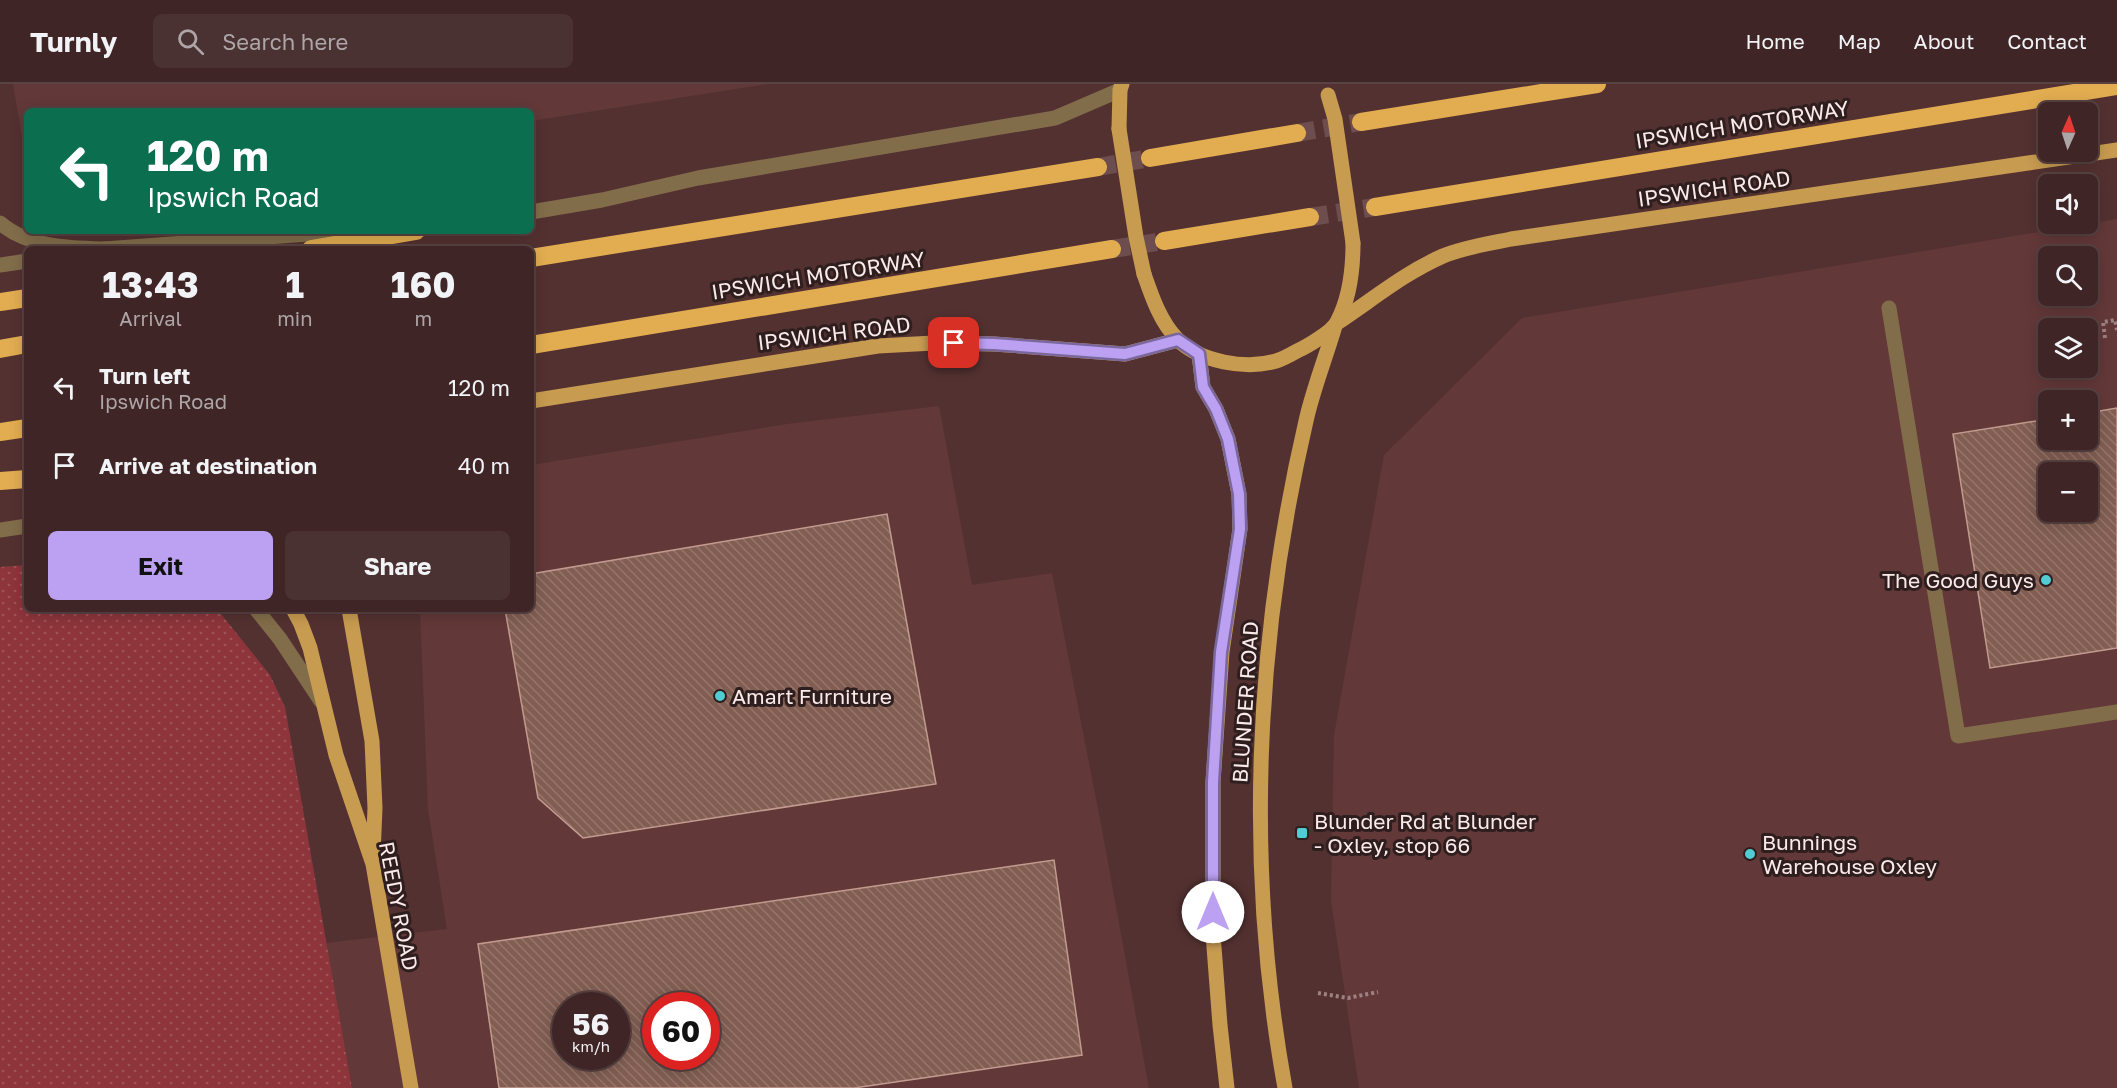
<!DOCTYPE html>
<meta charset="utf-8">
<style>
body{margin:0;font-family:"Golos Text",sans-serif;background:#4a3132;color:#f1f3f6;height:100vh;display:flex;flex-direction:column;font-size:22px;white-space:nowrap}
*{box-sizing:border-box;margin:0}
p{font-size:20px;color:#ada5a7}
.icon{flex:none;width:33px;height:33px;fill:none;stroke:currentColor;stroke-width:2;stroke-linecap:round;stroke-linejoin:round}
.map{position:relative;flex:1;overflow:hidden}
.details{position:absolute;left:24px;top:162px;width:510px;height:366px;display:flex;flex-direction:column;background:#3f2525;border-radius:9px;box-shadow:0 3px 15px #0003,0 0 0 2px #584242}
.details>*{flex:none}
.banner{position:absolute;left:24px;top:24px;width:510px;height:126px;border-radius:9px;box-shadow:0 3px 15px #0003,0 0 0 2px #584242;background:#0b6e4f;color:#fff;overflow:hidden}
.needle{width:39px;rotate:3deg}
.buttons{position:absolute;left:2038px;top:18px;display:grid;gap:12px}
.buttons a{display:grid;place-items:center;width:60px;height:60px;border-radius:9px;background:#3f2525;box-shadow:0 3px 15px #0003,0 0 0 2px #584242;font-size:30px}
.speed{position:absolute;left:552px;top:908px;display:flex;gap:12px;font-size:30px;font-weight:700;text-align:center}
.speed>*{display:grid;place-content:center;width:78px;height:78px;border-radius:50%;background:#3f2525;box-shadow:0 3px 15px #0003,0 0 0 2px #584242;line-height:1}
.speed small{font-size:15px;font-weight:400}
.speed .limit{border:9px solid #d22;background:#fff;color:#111}
.pin{position:absolute;display:grid;place-items:center;width:51px;height:51px;color:#fff;margin:-26px;border-radius:12px;box-shadow:0 3px 9px #0006}
.me{position:absolute;width:66px;margin:-33px;rotate:0deg;stroke-linejoin:round;filter:drop-shadow(0 0 4px #0008)}
.turn{display:flex;align-items:center;gap:21px;height:126px;padding:0 24px;font-size:27px}
.turn .icon{width:78px;height:78px;stroke-width:2.5}
.turn b{display:block;font-size:42px;line-height:51px}
.eta{display:flex;justify-content:space-evenly;align-items:center;height:102px;text-align:center}
.eta b{font-size:36px;font-weight:700;line-height:42px}
.button{display:flex;gap:12px;margin-top:auto;padding:12px 24px}
.button a{flex:1;height:69px;border-radius:9px;background:#bca0f2;color:#111;font-size:24px;font-weight:700;line-height:69px;text-align:center}
.button a+a{background:#4a3132;color:#f1f3f6}
ul{padding:0;list-style:none}
li{display:flex;align-items:center;gap:18px;height:78px;padding:0 24px}
li div{flex:1}
li b{display:block;font-size:22px}
li em{font-style:normal}
header{display:flex;align-items:center;gap:36px;box-sizing:border-box;height:84px;padding:0 30px;background:#3f2525;border-bottom:2px solid #584242}
header strong{font-size:28px}
nav{display:flex;gap:33px;margin-inline-start:auto;font-size:21px}
.search{width:420px;height:54px;background:#4a3132;display:flex;align-items:center;gap:15px;box-sizing:border-box;padding:0 21px;border-radius:9px;color:#ada5a7;font-size:22px}
.map>svg:first-child{display:block}
.built{fill:#633839;fill-rule:evenodd}
.grass{fill:url(#grass-dots)}
.building{fill:url(#building-back-hatch);stroke:#c39b8e;stroke-width:1.5;fill-rule:evenodd}
.lines{fill:none;stroke-linecap:round;stroke-linejoin:round}
.highway-tunnel{stroke:#6d4d4d;stroke-width:18;stroke-dasharray:18 9;stroke-linecap:butt}
.path{stroke:#9e8282;stroke-width:4;stroke-dasharray:3 3;stroke-linecap:butt}
.minor{stroke:#826d4a;stroke-width:15}
.major{stroke:#c79b50;stroke-width:15}
.highway{stroke:#e2ad51;stroke-width:18}
.major-bridge{stroke:#c79b50;stroke-width:15}
.route-casing{stroke:#7a689d;stroke-width:15}
.route{stroke:#bca0f2;stroke-width:10}
.poi-dot{fill:#51ccd2;stroke:#2e1e1e;stroke-width:2}
.labels{text-anchor:middle;dominant-baseline:central;stroke-width:6;stroke-linejoin:round;paint-order:stroke}
.street-label{font-size:21px;fill:#fce9e9;stroke:#2e1e1e}
.poi-label{font-size:21px;fill:#fce9e9;stroke:#2e1e1e;text-anchor:start}
</style>
<header>
<strong>Turnly</strong>
<div class="search"><svg class="icon" aria-label="search" viewBox="0 0 24 24"><circle cx="10" cy="10" r="6"/><path d="M15 15l6 6"/></svg>Search here</div>
<nav><a>Home</a><a>Map</a><a>About</a><a>Contact</a></nav>
</header>
<div class="map">
<svg width="2117" height="1004" viewBox="0 0 2117 1004">
<defs>
<pattern id="grass-dots" width="8" height="8" patternUnits="userSpaceOnUse" patternTransform="scale(1.5)"><rect width="8" height="8" fill="#8d353b"/><path d="M2 2h.1M6 6h.1" fill="none" stroke="#9e5257" stroke-width="1.8" stroke-linecap="round"/></pattern>
<pattern id="building-back-hatch" width="6" height="6" patternUnits="userSpaceOnUse" patternTransform="scale(1.5)"><rect width="6" height="6" fill="#825e52"/><path d="M-1 5l2 2M0 0l6 6M5-1l2 2" fill="none" stroke="#95756b"/></pattern>
</defs>
<rect width="100%" height="100%" fill="#543131"/>
<g class="built">
<polygon points="13,0 768,0 531,37 531,27 27,27 27,84"/>
<path d="M2117 135V1004H1359L1331 816 1334 651 1384 371 1522 234ZM2049 172H2088V212H2049ZM2049 244H2088V284H2049ZM2049 316H2088V356H2049ZM2049 388H2088V428H2049Z"/>
<path d="M939 322 972 501 1052 489 1103 751 1149 1004H352L326 859 447 845 428 725 420 525H531V381L787 340ZM566 921H616V972H566ZM656 921H706V972H656Z"/>
</g>
<polygon class="grass" points="27,481 27,525 217,525 270,591 285,623 352,1004 0,1004 0,483"/>
<g class="building">
<path d="M2117 324V564L1990 584 1953 350 2049 335V356H2088V329ZM2049 388H2088V428H2049Z"/>
<polygon points="887,430 936,700 583,754 538,714 505,525 531,525 531,490"/>
<path d="M1054 776 1082 971 854 1004H499L478 860ZM566 921H616V972H566ZM656 921H706V972H656Z"/>
</g>
<g class="lines">
<g class="highway-tunnel">
<polyline points="1297,49 1361,38"/>
<polyline points="1098,83 1150,74"/>
<polyline points="1310,133 1375,123"/>
<polyline points="1112,165 1164,157"/>
</g>
<g class="path">
<polyline points="2105,254 2103,238 2115,236 2117,246"/>
<polyline points="1318,909 1348,914 1378,908"/>
</g>
<g class="minor">
<polyline points="531,128 602,116 698,94 1055,34 1120,6"/>
<path d="M0 139C29 164 71 164 107 165"/>
<polyline points="104,165 349,147"/>
<polyline points="0,181 27,177"/>
<polyline points="1889,224 1958,652 2117,628"/>
<polyline points="0,446 27,442"/>
<polyline points="256,525 280,555 321,617"/>
</g>
<g class="major">
<polyline points="1119,45 1120,6 1122,0"/>
<path d="M1144 190C1152 213 1160 237 1177 255 1200 278 1246 286 1276 277 1283 275 1290 271 1297 267 1306 263 1332 248 1337 238 1350 214 1353 185 1353 159"/>
<path d="M1337 239C1372 216 1404 189 1443 172 1465 163 1488 160 1511 155L2117 66"/>
<polyline points="1199,270 1203,303 1216,325 1228,355 1239,410 1240,445 1222,568 1213,698 1213,850 1220,941 1227,1004"/>
<polyline points="531,317 878,262 934,259 994,260 1125,270 1178,256"/>
<polyline points="293,525 301,540 310,564 336,671 373,780 411,1004"/>
<polyline points="349,525 372,657 375,724 373,771"/>
<path d="M1285 1004C1245 783 1255 556 1306 337 1313 305 1326 273 1335 242"/>
</g>
<g class="highway">
<polyline points="1361,38 1597,0"/>
<polyline points="1150,74 1297,49"/>
<polyline points="1375,123 2117,2"/>
<polyline points="1164,157 1310,133"/>
<polyline points="311,165 416,147"/>
<polyline points="531,174 1098,83"/>
<polyline points="0,218 27,214"/>
<polyline points="531,261 1112,165"/>
<polyline points="0,265 27,260"/>
<polyline points="0,348 27,344"/>
<polyline points="0,397 27,395"/>
</g>
<g class="major-bridge">
<polyline points="1328,11 1335,35 1353,159"/>
<polyline points="1119,45 1136,153 1144,190"/>
</g>
</g>
<g class="lines">
<defs>
<polyline id="route" points="954,259 994,260 1125,270 1178,256 1199,270 1203,303 1216,325 1228,355 1239,410 1240,445 1221,568 1213,698 1213,828"/>
</defs>
<use href="#route" class="route-casing"/>
<use href="#route" class="route"/>
</g>
<g class="poi-dot">
<circle cx="2046" cy="496" r="6"/>
<circle cx="720" cy="612" r="6"/>
<rect x="1296" y="743" width="12" height="12" rx="3"/>
<circle cx="1750" cy="770" r="6"/>
</g>
<g class="labels">
<g class="street-label">
<text transform="translate(1742 40) rotate(-9)">IPSWICH MOTORWAY</text>
<text transform="translate(1714 104) rotate(-8)">IPSWICH ROAD</text>
<text transform="translate(818 191) rotate(-9)">IPSWICH MOTORWAY</text>
<text transform="translate(834 249) rotate(-7)">IPSWICH ROAD</text>
<text transform="translate(1245 618) rotate(-86)">BLUNDER ROAD</text>
<text transform="translate(399 822) rotate(79)">REEDY ROAD</text>
</g>
<g class="poi-label">
<text x="2034" y="496" text-anchor="end">The Good Guys</text>
<text x="732" y="612">Amart Furniture</text>
<text x="1314" y="737">Blunder Rd at Blunder<tspan x="1314" dy="24">- Oxley, stop 66</tspan></text>
<text x="1762" y="758">Bunnings<tspan x="1762" dy="24">Warehouse Oxley</tspan></text>
</g>
</g>
</svg>
<div class="buttons">
<a><svg class="needle" viewBox="-14 -14 28 28"><path d="M0-13l5 13h-10z" fill="#e53935"/><path d="M0 13l5-13h-10z" fill="#ada5a7"/></svg></a>
<a><svg class="icon" aria-label="sound" viewBox="0 0 24 24"><path d="M4 9h4l5-4v14l-5-4H4zM17 9q2 3 0 6"/></svg></a>
<a><svg class="icon" aria-label="search" viewBox="0 0 24 24"><circle cx="10" cy="10" r="6"/><path d="M15 15l6 6"/></svg></a>
<a><svg class="icon" aria-label="layers" viewBox="0 0 24 24"><path d="M12 4l9 5-9 5-9-5zM3 14l9 5 9-5"/></svg></a>
<a>+</a>
<a>−</a>
</div>
<div class="speed"><div>56<small>km/h</small></div><div class="limit">60</div></div>
<div class="pin" style="left:954px;top:259px;background:#d93025"><svg class="icon" aria-label="arrive" viewBox="0 0 24 24"><path d="M6 21V4h12l-3 4 3 4H6"/></svg></div>
<svg class="me" style="left:1213px;top:828px" viewBox="-20 -20 40 40"><circle r="19" fill="#fff"/><path d="M0-13L10 11 0 6-10 11z" fill="#bca0f2"/></svg>
<div class="banner">
<div class="turn"><svg class="icon" aria-label="left" viewBox="0 0 24 24"><path d="M17 20v-9H6M10 6l-5 5 5 5"/></svg><div><b>120 m</b>Ipswich Road</div></div>
</div>
<section class="details">
<div class="eta">
<div><b>13:43</b><p>Arrival</p></div>
<div><b>1</b><p>min</p></div>
<div><b>160</b><p>m</p></div>
</div>
<ul>
<li><svg class="icon" aria-label="left" viewBox="0 0 24 24"><path d="M17 20v-9H6M10 6l-5 5 5 5"/></svg><div><b>Turn left</b><p>Ipswich Road</p></div><em>120 m</em></li>
<li><svg class="icon" aria-label="arrive" viewBox="0 0 24 24"><path d="M6 21V4h12l-3 4 3 4H6"/></svg><div><b>Arrive at destination</b></div><em>40 m</em></li>
</ul>
<div class="button"><a>Exit</a><a>Share</a></div>
</section>
</div>
